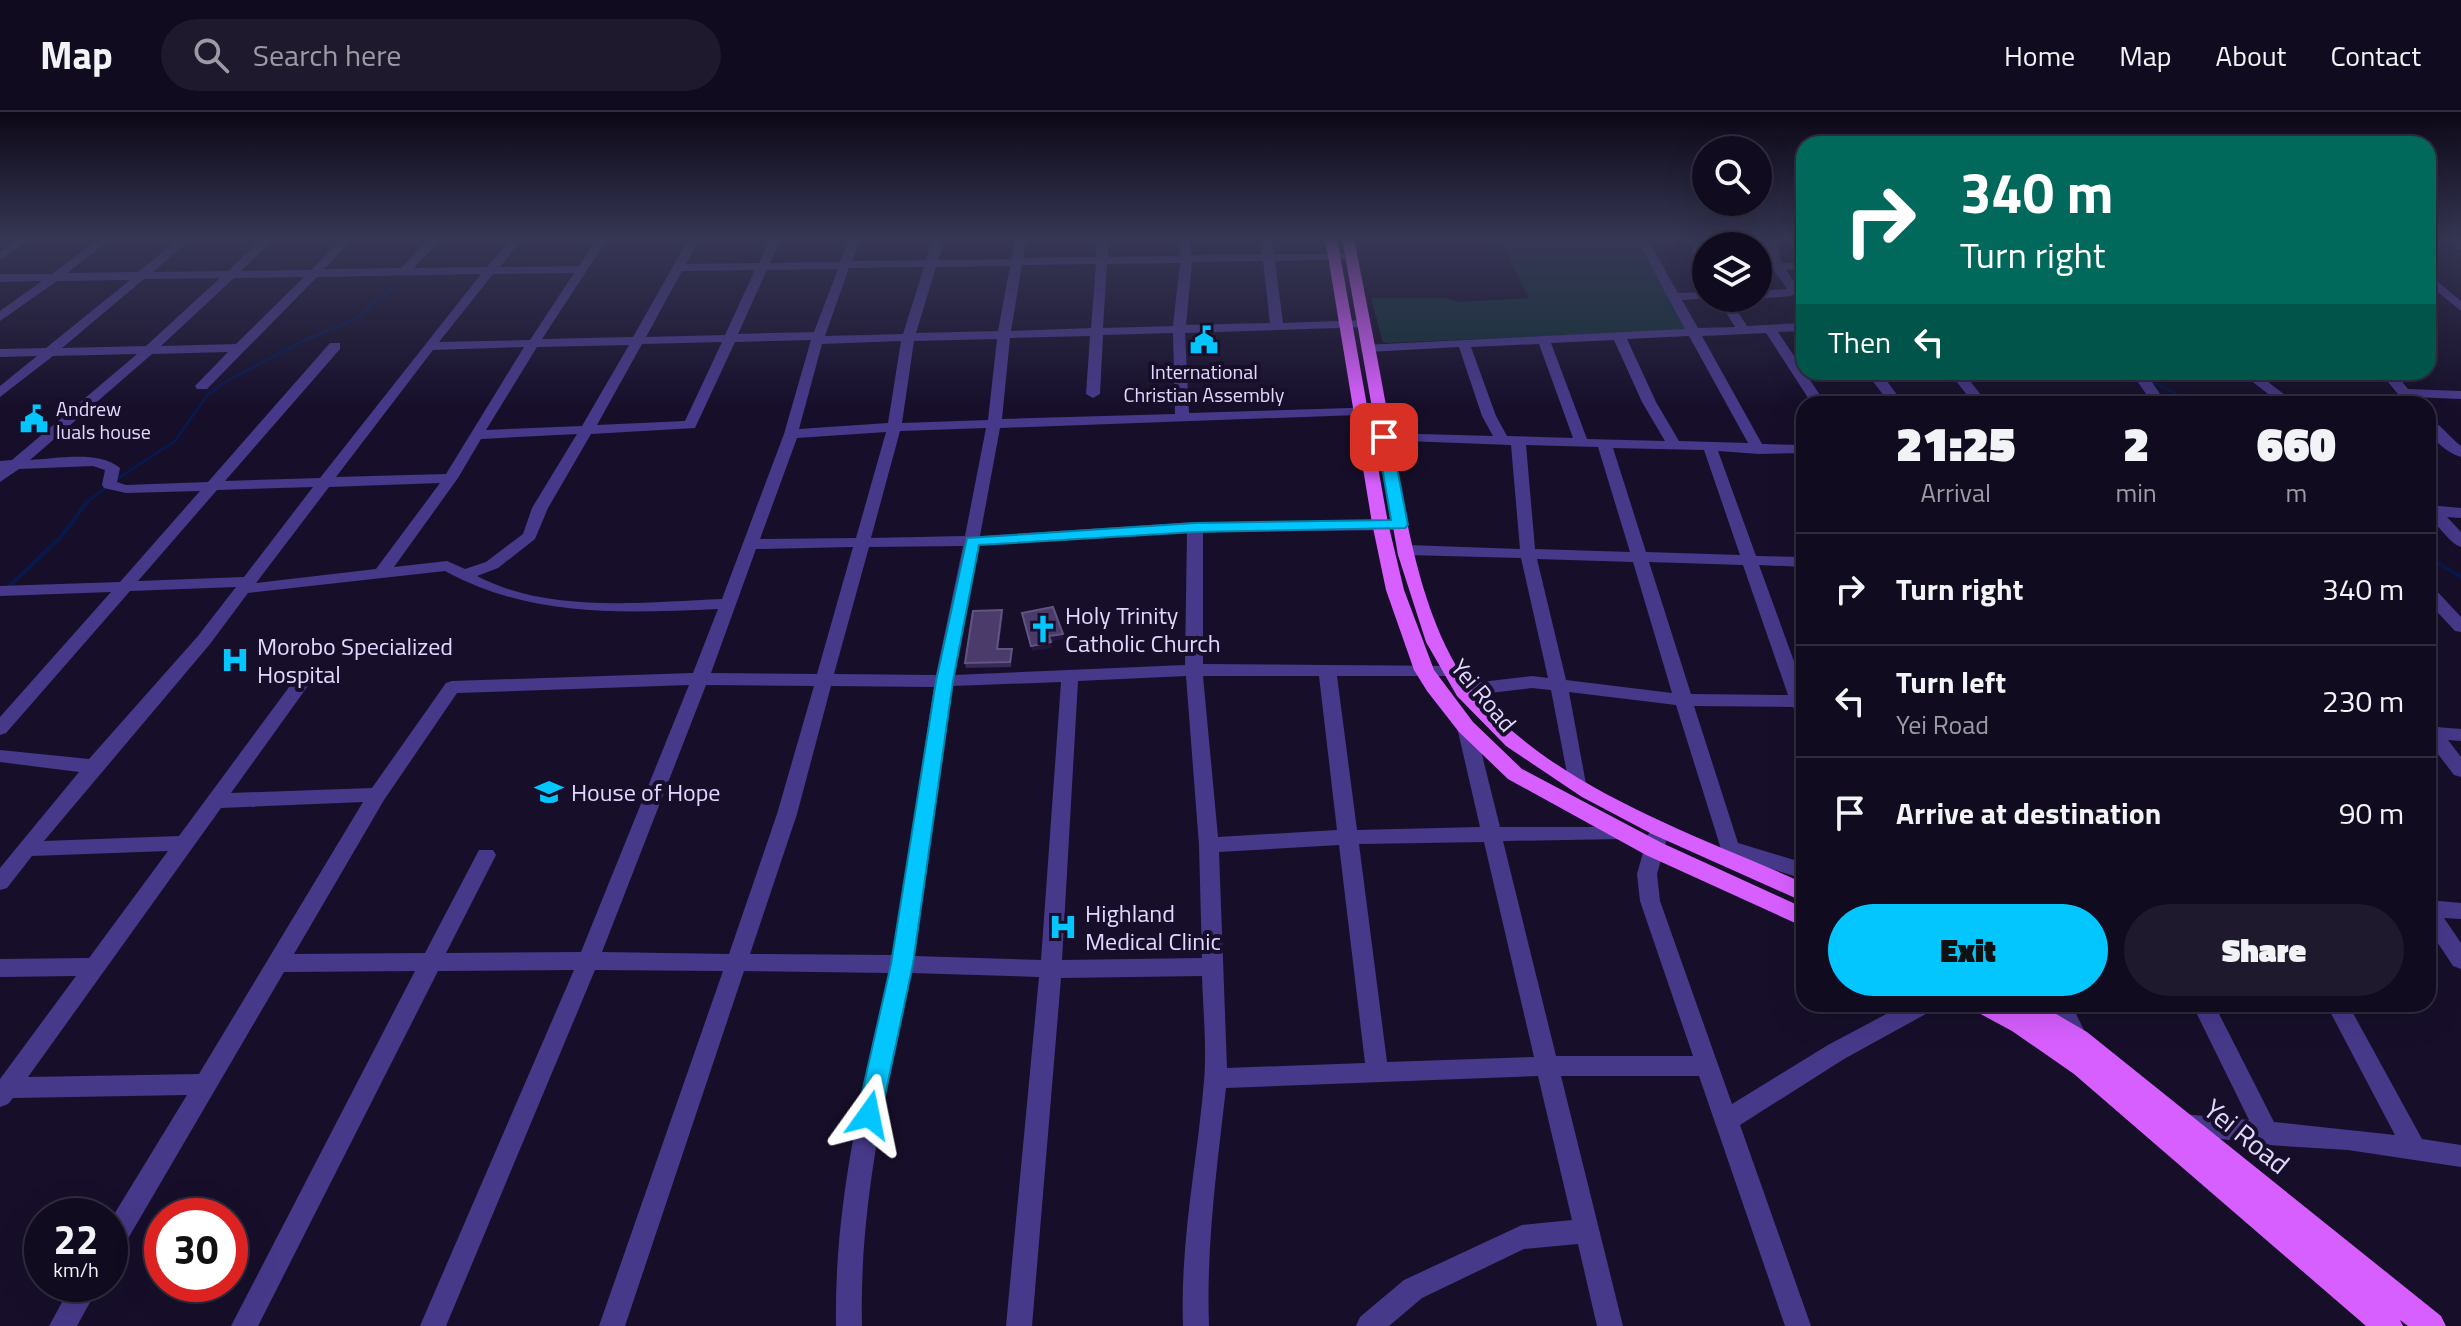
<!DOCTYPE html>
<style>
body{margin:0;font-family:"Titillium Web",sans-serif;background:#1e192d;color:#f1f3f6;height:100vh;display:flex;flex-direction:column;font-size:30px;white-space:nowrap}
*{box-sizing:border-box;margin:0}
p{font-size:26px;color:#9c9ba5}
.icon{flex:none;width:44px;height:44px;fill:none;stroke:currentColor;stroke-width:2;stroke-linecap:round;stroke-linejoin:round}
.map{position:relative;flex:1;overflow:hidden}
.sheet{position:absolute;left:1796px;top:284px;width:640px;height:616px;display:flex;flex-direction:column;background:#110b20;border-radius:24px;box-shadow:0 8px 32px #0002,0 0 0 2px #302b3e}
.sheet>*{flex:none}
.hud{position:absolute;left:1796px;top:24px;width:640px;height:244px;border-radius:24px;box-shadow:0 8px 32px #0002,0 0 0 2px #302b3e;background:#00695c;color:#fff;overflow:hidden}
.tools{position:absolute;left:1692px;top:24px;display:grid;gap:16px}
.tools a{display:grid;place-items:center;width:80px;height:80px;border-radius:50%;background:#110b20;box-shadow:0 8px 32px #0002,0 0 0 2px #302b3e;font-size:40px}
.speed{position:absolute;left:24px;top:1086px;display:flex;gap:16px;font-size:40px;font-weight:700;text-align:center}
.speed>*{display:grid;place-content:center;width:104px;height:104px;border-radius:50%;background:#110b20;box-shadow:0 8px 32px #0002,0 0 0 2px #302b3e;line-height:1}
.speed small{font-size:20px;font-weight:400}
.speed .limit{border:12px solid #d22;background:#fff;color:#111}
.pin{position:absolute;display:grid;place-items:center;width:68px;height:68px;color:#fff;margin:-34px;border-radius:16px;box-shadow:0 4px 12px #0006}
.me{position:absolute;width:88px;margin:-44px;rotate:12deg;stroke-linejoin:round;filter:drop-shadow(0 0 6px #0008)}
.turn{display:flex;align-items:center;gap:28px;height:168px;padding:0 32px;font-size:36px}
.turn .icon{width:104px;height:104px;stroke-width:2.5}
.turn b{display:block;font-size:56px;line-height:68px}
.then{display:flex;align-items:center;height:76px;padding:0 32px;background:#0003;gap:16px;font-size:30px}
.eta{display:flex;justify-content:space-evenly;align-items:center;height:136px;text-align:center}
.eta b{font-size:48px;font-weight:800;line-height:56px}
.cta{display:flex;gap:16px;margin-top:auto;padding:16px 32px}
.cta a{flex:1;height:92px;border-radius:48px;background:#04c6ff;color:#111;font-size:32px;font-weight:800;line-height:92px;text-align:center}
.cta a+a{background:#1e192d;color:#f1f3f6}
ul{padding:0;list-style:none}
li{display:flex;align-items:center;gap:24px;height:112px;padding:0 32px;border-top:2px solid #302b3e}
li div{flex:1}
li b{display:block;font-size:30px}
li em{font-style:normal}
header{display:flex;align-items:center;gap:48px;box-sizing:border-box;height:112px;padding:0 40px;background:#110b20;border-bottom:2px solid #302b3e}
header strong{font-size:38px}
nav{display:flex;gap:44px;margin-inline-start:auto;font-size:28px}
.search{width:560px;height:72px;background:#1e192d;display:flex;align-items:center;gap:20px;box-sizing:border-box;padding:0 28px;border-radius:44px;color:#9c9ba5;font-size:30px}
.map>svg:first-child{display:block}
.green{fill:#123134}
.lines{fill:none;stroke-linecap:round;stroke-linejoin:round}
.stream-far1{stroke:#09184a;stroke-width:3}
.stream{stroke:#09184a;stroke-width:4}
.street{fill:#47398a;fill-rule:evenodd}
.primary{fill:#d85fff;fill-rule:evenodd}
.wall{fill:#382858}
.shaded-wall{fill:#23163e}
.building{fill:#4a3b6a;stroke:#625481;stroke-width:2}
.route{fill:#04c6ff;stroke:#0381a6;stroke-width:2}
.labels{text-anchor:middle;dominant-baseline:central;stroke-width:8;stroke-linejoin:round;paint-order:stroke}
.far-poi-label{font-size:20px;fill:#e2d8ff;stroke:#170f2a}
.poi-label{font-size:24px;fill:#e2d8ff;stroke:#170f2a;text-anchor:start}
.street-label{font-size:24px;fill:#e2d8ff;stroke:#170f2a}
.near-street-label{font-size:28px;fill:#e2d8ff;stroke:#170f2a}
</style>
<header>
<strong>Map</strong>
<div class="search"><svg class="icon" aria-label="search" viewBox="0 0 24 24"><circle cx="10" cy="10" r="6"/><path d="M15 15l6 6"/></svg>Search here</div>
<nav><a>Home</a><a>Map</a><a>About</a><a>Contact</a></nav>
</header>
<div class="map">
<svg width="2461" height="1214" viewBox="0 0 2461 1214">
<rect width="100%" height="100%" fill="#170f2a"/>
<polygon class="green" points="1469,126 1636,126 1687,218 1383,231 1371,186 1446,186 1458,190 1529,186 1503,134"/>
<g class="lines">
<g class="stream-far1">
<polyline points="2123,260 2136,264"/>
<polyline points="2148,268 2198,292"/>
<polyline points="114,369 175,329 208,282 230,267 305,228 354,208 399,170"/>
<polyline points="84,392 107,375"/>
</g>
<g class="stream">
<polyline points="2428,445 2461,465"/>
<polyline points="0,483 60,426 87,390"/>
</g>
<g class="street">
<polygon points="18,126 31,126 0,148 0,140"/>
<path d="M100 126H113L67 161 138 160 180 126H192L153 160 228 159 263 126H275L241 159 311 158 342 126H354L324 157 401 156 430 126H442L414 156 487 155 512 126H523L500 155 579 154 597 126H608L542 227 633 225 689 126H700L686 152 759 151 770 126H781L770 151 840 150 849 126H861L852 149 926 148 933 126H945L938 148 1012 147 1015 126H1027L1023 146 1096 145 1097 126H1109L1108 145 1180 144 1178 126H1190L1191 143 1262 142 1260 126H1272L1274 142H1356V146L1352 147 1275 149 1283 211 1364 208 1370 212 1368 215 1185 221 1189 301 1380 295 1385 296V302L1000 316 980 424 1195 410H1405V416L1400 418 1203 420V552L1456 554 1459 558 1456 562 1450 564H1337L1357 718 1480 715 1457 615 1466 609 1475 615 1500 715H1628L1631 720 1628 725 1621 727 1503 729 1556 944H1693L1640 789 1637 762 1648 723 1651 718H1665L1668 723 1657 762 1660 789 1732 992 1828 933 1905 892H1936L1933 898 1844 947 1740 1013 1811 1214H1785L1699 964H1561L1623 1214H1597L1578 1132 1524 1137 1422 1186 1389 1214H1356L1360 1205 1404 1168 1522 1113 1572 1108 1538 964 1226 976C1217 1055 1206 1134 1209 1214H1183C1180 1128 1197 1053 1204 969 1207 935 1203 898 1202 864L1061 866 1032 1214H1006L1039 865 911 861C886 979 859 1092 862 1214H836C834 1092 862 979 889 861L744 859 625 1214H599L723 859 595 858 446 1214H420L574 858 438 859 258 1214H231L415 859 284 860 119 1142 110 1145V1109L187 983 13 986 8 992 0 995V967L76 864 0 865V847L89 846 168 739 32 744 7 776 0 778V756L79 660 0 650V638L89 647 198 524 236 475 130 479 6 621 0 623V605L111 480 0 484V474L120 470 200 379 126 381 104 376 102 373 105 358 93 354 19 357 0 370V349L12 348 137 242 53 244 0 285V274L37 244 0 245V237L46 236 130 168 57 169 0 209V199L42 169 0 170V162H52ZM1263 149 1270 211 1186 213 1192 150ZM1180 151 1173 214 1103 216 1107 152ZM1096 152 1091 216 1011 219 1022 153ZM1010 154 998 219 916 221 936 155ZM924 155 903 222 825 224 849 156ZM838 157 814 220 738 222 767 158ZM755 158 725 223 646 225 682 159ZM574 161 530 228 439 230 493 162ZM481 162 320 366 225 369 340 237V231H330L208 370 126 373 117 370 120 356C98 338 57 347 30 348L152 242 228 240 195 274 197 277H207L317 165ZM304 165 236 232 161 234 234 166ZM220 166 146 234 62 236 144 167ZM1173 221 1175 302 1002 307 1010 226 1090 224 1086 282 1093 286 1100 282 1103 223ZM997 227 988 308 902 311 914 229ZM811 228 784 322 722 487C643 490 549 502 477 464L498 456 535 427 548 396 591 322 695 316 735 230ZM901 229 888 311 799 317 822 232ZM722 230 685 309 597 313 642 232ZM629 233 582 314 486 318 537 235ZM524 235 446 362 336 365 433 238ZM986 316 965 424 871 426 900 319ZM886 320 856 426 760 427 797 326ZM577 322 532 396 523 422 486 450 465 457 447 449 394 455 458 366 481 327ZM440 371 376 457 256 471 329 375ZM313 375 244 465 138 469 217 378ZM1187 420 1185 553 954 563 978 433ZM963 434 936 563 834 562 869 435ZM853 435 817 562 711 561 756 437ZM445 459C532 506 620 501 718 497L693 561 452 569 446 571 372 676 231 681 310 571 301 565 295 567 179 724 44 729 210 532 248 481ZM1186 564 1199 733 1202 846 1062 848 1078 569ZM1203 564H1319L1337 718 1218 725ZM1061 570 1041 848 914 844 952 574ZM689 573 581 840 446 841 496 743 493 738H479L425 841 294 842 384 688 457 581ZM706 573 814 574 777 702 729 842 602 840ZM831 574 934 575 893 843 750 842 797 702ZM363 690 199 962 28 965 221 696ZM1484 730 1534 945 1387 950 1359 732ZM1339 733 1365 951 1227 956 1219 740Z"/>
<path d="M1636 126H1647L1678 181 1706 180V186H1711L1682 188 1698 216 1735 215 1717 186H1729L1747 214 1804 211V219L1778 220 1826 292H1812L1766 221 1702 224 1762 332 1804 333V341L1759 342 1718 339 1756 444 1804 445V455L1759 453 1804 577V608L1798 606 1793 595 1694 594 1738 731 1804 751V767L1743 748 1740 753H1726L1676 593 1569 580 1586 672 1584 677H1570L1551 578 1532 576 1464 584 1455 578 1464 572 1532 564 1548 566 1521 446 1407 443 1399 438 1407 433 1520 437 1511 333 1379 328V322L1384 321 1493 324 1482 304 1459 235 1369 240 1363 236 1364 233 1685 217ZM1689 224 1748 331 1679 329 1656 290 1627 227ZM1614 228 1642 290 1665 329 1587 327 1551 231ZM1539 232 1573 326 1507 324 1496 304 1471 235ZM1526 333 1598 335 1630 440 1535 437ZM1613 336 1704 338 1740 443 1646 440ZM1537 447 1633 450 1672 581 1566 568ZM1649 450 1743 453 1788 583 1691 582Z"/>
<polygon points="1688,126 1700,126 1706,141 1706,157 1700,154"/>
<polygon points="1762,126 1774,126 1782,151 1804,150 1804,156 1786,158 1800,178 1791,184 1758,187 1756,186 1758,186 1758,179 1787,177 1772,155"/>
<polygon points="2445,126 2457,126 2461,129 2461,138"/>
<polygon points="2428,162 2461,189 2461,199 2428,172"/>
<polygon points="1866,260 1880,260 1904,292 1890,292"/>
<polygon points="1949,260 1963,260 1988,292 1974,292"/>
<polygon points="2131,260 2145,260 2167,292 2153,292"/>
<polygon points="2240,260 2255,260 2297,292 2281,292"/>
<polygon points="2380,260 2394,260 2408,277 2461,279 2461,287 2415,285 2417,292 2406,292"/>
<path d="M2428 306C2439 310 2450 326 2461 334V345C2443 339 2428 325 2428 306Z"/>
<path d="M2428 393 2461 396V406L2447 405 2461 420V435C2449 431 2439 413 2428 405Z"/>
<polygon points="2428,475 2434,476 2461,505 2461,520 2455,519 2428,490"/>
<polygon points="2428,610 2437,615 2461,617 2461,629 2448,628 2461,645 2461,665 2454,663 2428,629"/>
<polygon points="2428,788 2461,791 2461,807 2444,806 2461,831 2461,857 2453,854 2428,816"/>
<polygon points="2049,892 2071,892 2089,928 2086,935 2078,938 2070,935"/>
<polygon points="2192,892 2214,892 2274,1010 2395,1023 2326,892 2348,892 2422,1027 2461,1033 2461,1055 2348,1038 2268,1033 2174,1021 2170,1013 2174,1005 2182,1002 2249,1008"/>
<polygon points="72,1172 100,1172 77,1214 49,1214"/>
</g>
<g class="primary">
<polygon points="1325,126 1337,126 1388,411 1404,478 1434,558 1473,610 1522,657 1662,731 1804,796 1804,815 1646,743 1508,667 1459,620 1427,579 1414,558 1386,478 1372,411"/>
<path d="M1342 126H1354C1365 184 1377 242 1387 299 1404 390 1417 514 1479 586 1558 677 1696 723 1804 771V790L1652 722 1582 685 1506 634 1457 584 1426 530 1398 443Z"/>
<polygon points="1972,892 2039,892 2087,920 2441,1204 2446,1214 2408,1214 2400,1208 2403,1214 2366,1214 2074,962 2012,919 1975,899"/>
</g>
</g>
<polygon class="wall" points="1003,504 998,537 1012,542 1011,555 966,556 965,551"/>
<g class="shaded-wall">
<polygon points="1002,498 1003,504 997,543 997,537"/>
<polygon points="1063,522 1063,527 1050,530 1049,524"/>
<polygon points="1051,530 1052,536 1032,539 1031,534"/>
</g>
<g class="building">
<polygon points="1053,495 1063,522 1049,524 1051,530 1031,534 1022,501"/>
<polygon points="1002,498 997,537 1012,537 1010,550 965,551 973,499"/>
</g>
<linearGradient id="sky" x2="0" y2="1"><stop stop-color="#0d0817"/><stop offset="0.43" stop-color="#363755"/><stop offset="1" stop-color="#363755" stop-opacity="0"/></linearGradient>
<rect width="2461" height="296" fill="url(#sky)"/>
<polygon class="route" points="1384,321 1391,325 1408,413 1405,416 1195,420 979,433 953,569 913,852 881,1003 877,1010 869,1013 860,1010 857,1003 891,852 936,569 967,426 1195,411 1391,408 1377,325"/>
<defs>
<symbol id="civic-bare" viewBox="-9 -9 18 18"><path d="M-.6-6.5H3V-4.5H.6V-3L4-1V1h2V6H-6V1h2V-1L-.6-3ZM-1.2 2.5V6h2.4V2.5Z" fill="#04c6ff" stroke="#170f2a" stroke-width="2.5" paint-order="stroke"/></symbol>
<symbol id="church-bare" viewBox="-9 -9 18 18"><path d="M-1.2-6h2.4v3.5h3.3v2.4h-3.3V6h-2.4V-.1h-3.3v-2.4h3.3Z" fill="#04c6ff" stroke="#170f2a" stroke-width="2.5" paint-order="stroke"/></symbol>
<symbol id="hospital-bare" viewBox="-9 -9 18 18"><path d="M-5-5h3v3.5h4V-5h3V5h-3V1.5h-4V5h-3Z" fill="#04c6ff" stroke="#170f2a" stroke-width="2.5" paint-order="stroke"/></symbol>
<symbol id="school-bare" viewBox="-9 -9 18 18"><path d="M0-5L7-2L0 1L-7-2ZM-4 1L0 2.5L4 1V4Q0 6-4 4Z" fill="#04c6ff" stroke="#170f2a" stroke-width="2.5" paint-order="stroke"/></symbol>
</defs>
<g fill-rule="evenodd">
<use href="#civic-bare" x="1184" y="208" width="40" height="40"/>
<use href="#civic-bare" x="14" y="287" width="40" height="40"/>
<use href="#church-bare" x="1023" y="497" width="40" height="40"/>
<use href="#hospital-bare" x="215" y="528" width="40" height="40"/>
<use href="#school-bare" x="529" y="660" width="40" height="40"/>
<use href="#hospital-bare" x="1043" y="795" width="40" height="40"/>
</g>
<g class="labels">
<g class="far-poi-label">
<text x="1204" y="259">International<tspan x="1204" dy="23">Christian Assembly</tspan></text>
<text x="56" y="296" text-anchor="start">Andrew<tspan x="56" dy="23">luals house</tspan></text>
</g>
<g class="poi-label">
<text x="1065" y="503">Holy Trinity<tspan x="1065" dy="28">Catholic Church</tspan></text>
<text x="257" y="534">Morobo Specialized<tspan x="257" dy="28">Hospital</tspan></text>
<text x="571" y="680">House of Hope</text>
<text x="1085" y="801">Highland<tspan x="1085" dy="28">Medical Clinic</tspan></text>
</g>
<g class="street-label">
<text transform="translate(1484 583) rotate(50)">Yei Road</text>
</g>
<g class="near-street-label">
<text transform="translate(2247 1024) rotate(39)">Yei Road</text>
</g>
</g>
</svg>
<div class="tools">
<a><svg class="icon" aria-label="search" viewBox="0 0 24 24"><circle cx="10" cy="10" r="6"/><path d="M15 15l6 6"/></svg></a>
<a><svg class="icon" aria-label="layers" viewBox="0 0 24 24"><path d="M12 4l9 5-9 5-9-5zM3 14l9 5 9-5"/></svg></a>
</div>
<div class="speed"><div>22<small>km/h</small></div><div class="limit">30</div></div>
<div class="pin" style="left:1384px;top:325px;background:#d93025"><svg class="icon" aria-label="arrive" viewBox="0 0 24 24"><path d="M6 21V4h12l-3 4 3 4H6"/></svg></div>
<svg class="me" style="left:869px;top:1003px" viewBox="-20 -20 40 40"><path d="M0-17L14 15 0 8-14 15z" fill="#04c6ff" stroke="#fff" stroke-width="4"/></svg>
<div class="hud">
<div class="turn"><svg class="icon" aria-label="right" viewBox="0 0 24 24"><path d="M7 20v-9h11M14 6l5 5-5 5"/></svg><div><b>340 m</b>Turn right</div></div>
<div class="then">Then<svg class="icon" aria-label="left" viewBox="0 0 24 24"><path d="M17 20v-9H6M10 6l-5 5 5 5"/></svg></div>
</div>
<section class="sheet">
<div class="eta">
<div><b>21:25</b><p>Arrival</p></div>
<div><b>2</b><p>min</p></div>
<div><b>660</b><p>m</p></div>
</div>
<ul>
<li><svg class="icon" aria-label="right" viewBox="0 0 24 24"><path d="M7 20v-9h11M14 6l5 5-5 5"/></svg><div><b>Turn right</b></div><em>340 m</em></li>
<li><svg class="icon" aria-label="left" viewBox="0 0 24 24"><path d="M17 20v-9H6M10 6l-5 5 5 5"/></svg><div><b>Turn left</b><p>Yei Road</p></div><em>230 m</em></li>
<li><svg class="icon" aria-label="arrive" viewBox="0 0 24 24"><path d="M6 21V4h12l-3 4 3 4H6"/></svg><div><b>Arrive at destination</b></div><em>90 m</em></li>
</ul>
<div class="cta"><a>Exit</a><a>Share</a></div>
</section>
</div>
